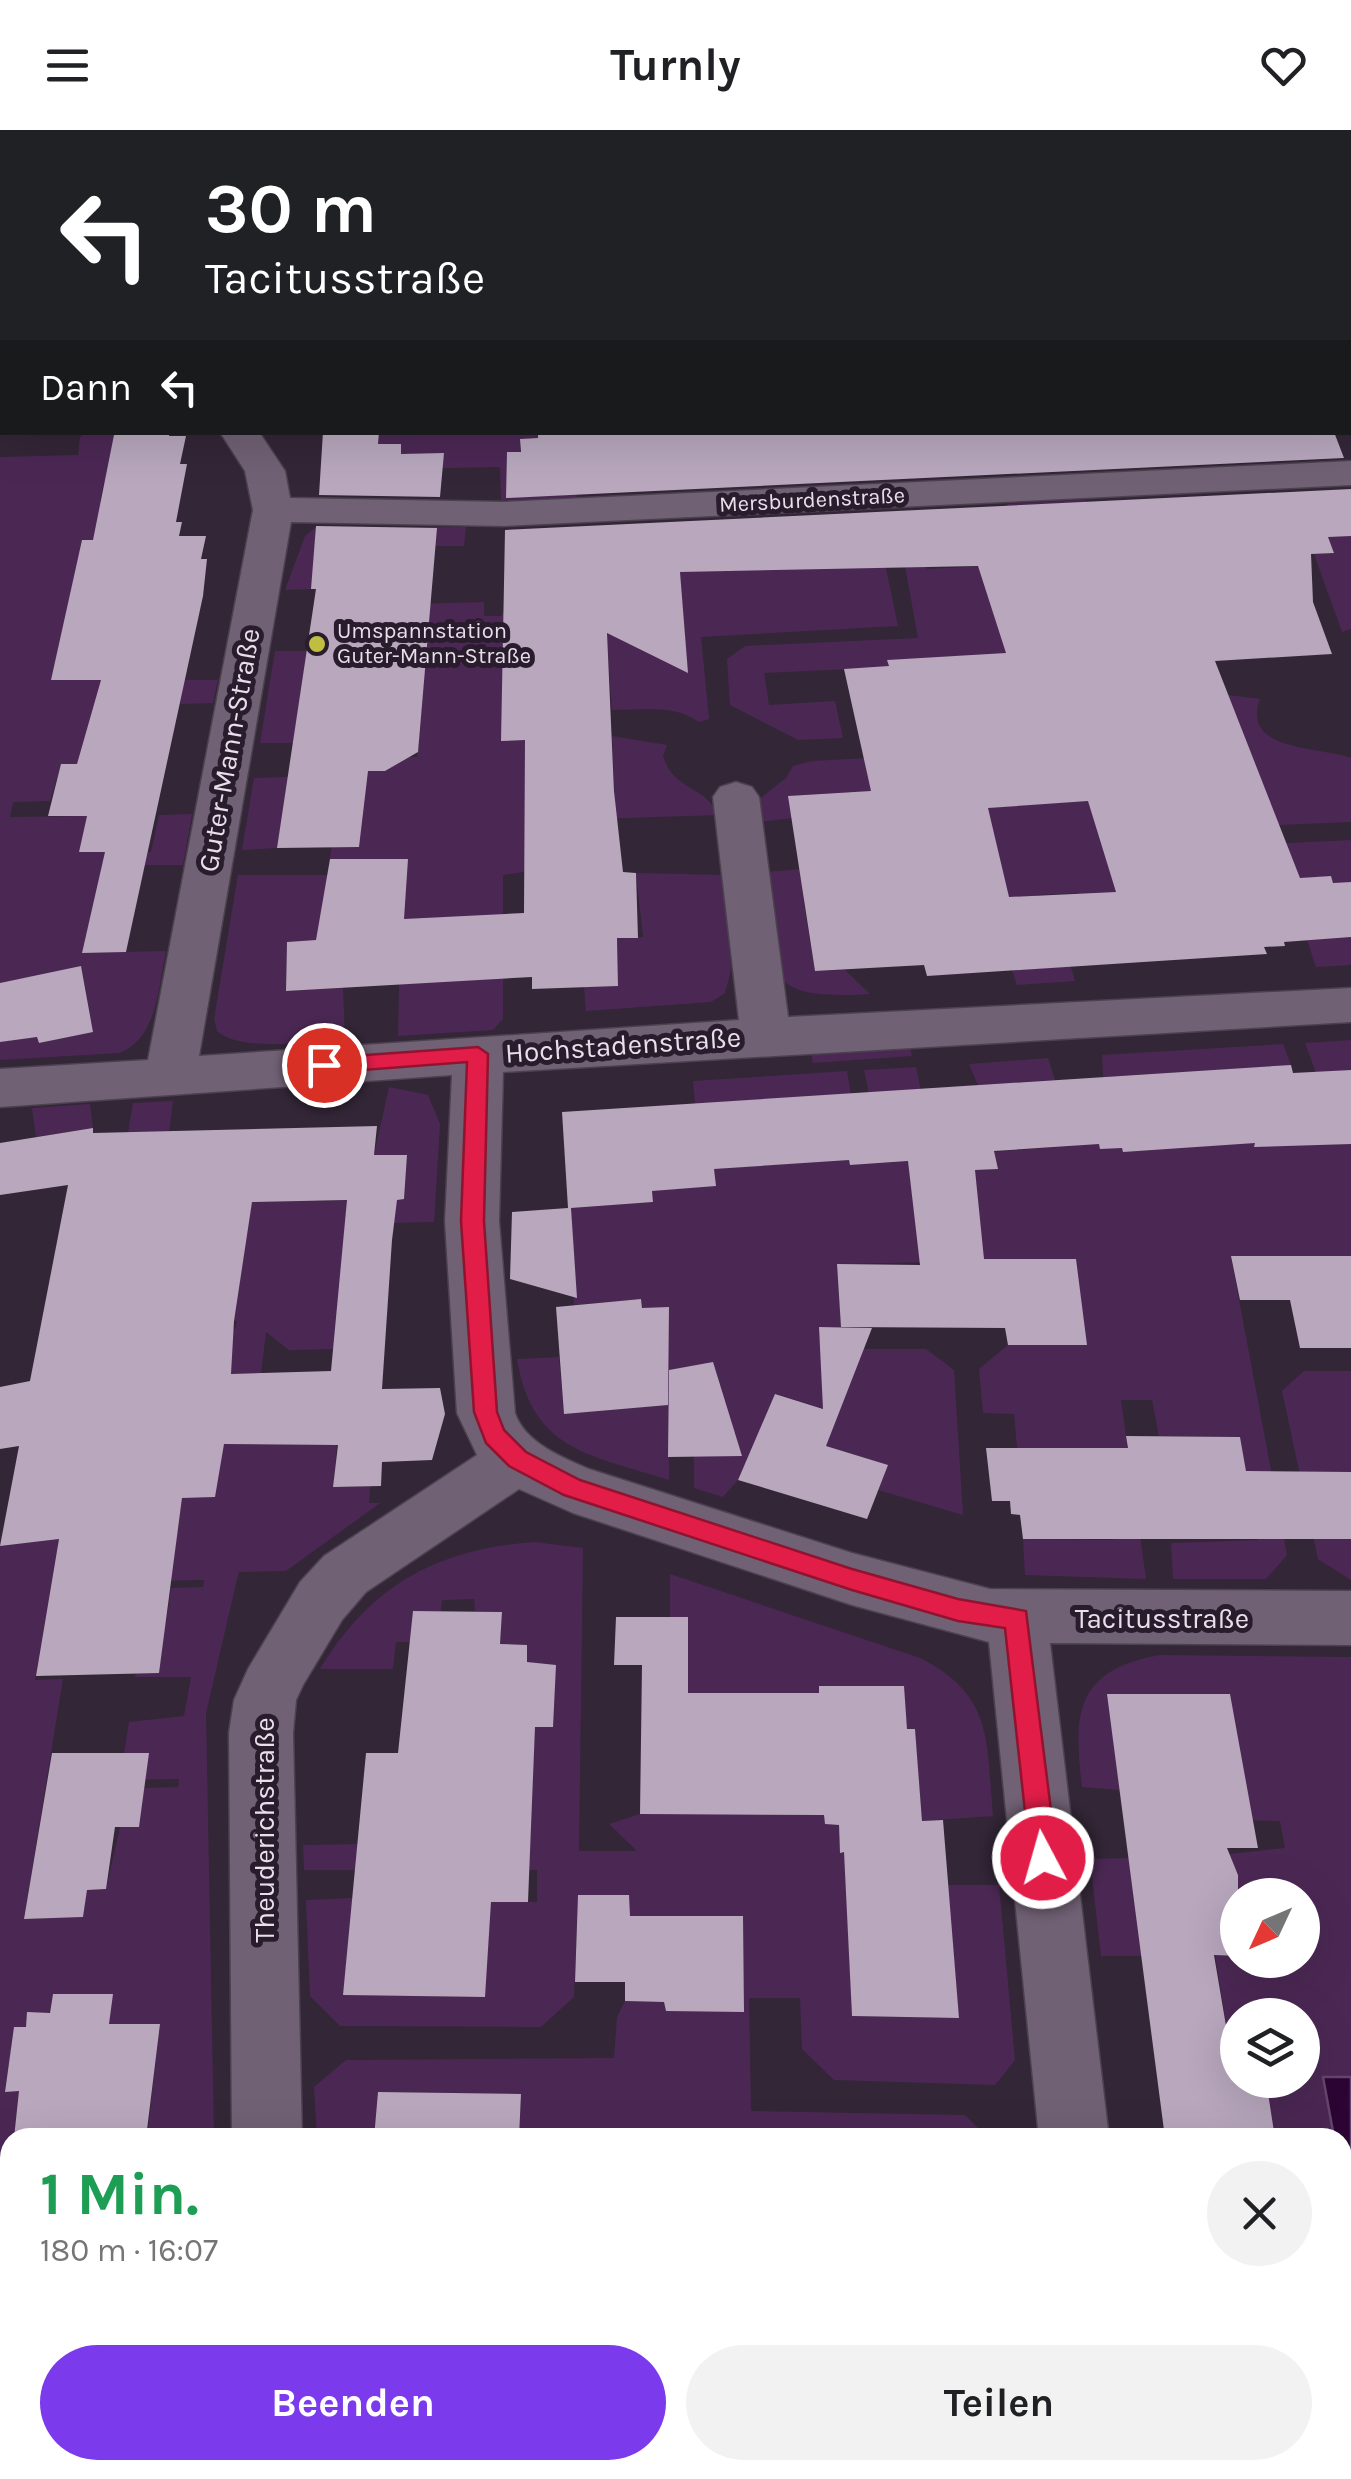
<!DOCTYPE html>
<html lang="de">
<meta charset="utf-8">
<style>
body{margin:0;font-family:Karla,sans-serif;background:#f2f2f2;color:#202124;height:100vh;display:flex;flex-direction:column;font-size:38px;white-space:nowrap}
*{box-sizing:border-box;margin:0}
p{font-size:32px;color:#757577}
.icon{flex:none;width:55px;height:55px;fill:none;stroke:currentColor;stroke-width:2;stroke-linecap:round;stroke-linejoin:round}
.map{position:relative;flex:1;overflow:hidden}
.details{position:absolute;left:0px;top:1998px;width:1352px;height:352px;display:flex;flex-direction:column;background:#fff;border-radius:30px 30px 0 0;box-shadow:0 10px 40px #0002}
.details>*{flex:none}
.top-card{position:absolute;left:0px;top:0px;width:1352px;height:305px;box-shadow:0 10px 40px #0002;background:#202124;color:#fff;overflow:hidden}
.needle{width:65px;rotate:226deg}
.buttons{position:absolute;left:1220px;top:1748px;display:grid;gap:20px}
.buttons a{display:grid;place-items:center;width:100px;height:100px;border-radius:50%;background:#fff;box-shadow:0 10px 40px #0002;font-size:50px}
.pin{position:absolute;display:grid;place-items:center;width:85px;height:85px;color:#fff;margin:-42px;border:5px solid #fff;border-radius:50%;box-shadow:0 2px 10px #0007}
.me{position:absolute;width:110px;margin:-55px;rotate:354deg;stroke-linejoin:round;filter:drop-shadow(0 0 8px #0008)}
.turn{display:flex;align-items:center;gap:35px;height:210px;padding:0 40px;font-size:45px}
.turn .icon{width:130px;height:130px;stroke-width:2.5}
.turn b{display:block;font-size:70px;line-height:85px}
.then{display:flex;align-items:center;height:95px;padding:0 40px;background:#0003;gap:20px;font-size:38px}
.round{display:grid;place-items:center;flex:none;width:105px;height:105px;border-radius:52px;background:#f2f2f2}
.headline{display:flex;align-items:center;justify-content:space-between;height:170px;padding:0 40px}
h1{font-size:60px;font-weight:700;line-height:75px;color:#1e9e55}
.button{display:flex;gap:20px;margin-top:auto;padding:20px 40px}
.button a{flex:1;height:115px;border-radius:60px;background:#7c3aed;color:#fff;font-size:40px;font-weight:700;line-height:115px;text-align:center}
.button a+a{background:#f2f2f2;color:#202124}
header{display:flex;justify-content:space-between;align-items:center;height:130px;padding:0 40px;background:#fff;font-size:45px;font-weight:700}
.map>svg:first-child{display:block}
.green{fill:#4b2854}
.water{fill:#2c0535;stroke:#64466c;stroke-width:2.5}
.building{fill:#b8a7bd;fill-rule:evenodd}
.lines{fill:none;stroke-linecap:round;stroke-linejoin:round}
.minor-casing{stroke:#4c414f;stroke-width:3}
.minor{fill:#706174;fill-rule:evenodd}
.route{fill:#e11d48;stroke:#92132f;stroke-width:2.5}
.poi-dot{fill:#bfbe41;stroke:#291c2d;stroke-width:4}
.labels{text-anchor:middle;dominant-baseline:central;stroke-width:10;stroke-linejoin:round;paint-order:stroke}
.far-street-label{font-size:22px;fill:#e8dfeb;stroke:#291c2d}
.far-poi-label{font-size:22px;fill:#e8dfeb;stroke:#291c2d;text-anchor:start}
.street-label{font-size:28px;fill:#e8dfeb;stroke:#291c2d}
</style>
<header><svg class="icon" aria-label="menu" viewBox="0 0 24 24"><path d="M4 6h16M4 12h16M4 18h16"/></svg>Turnly<svg class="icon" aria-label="heart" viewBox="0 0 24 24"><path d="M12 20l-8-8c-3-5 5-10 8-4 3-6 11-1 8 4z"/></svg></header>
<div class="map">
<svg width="1351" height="2349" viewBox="0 0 1351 2349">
<rect width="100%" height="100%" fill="#332637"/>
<g class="green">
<path d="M85 303H137L125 352H104L100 371 120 372 51 550H218L213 573 180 574 182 563 77 634 61 635 50 671 13 672 10 687 87 686 79 722H151L159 685 192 684 183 735H103L82 823 166 821C158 857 158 908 119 923L0 930V910L37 907 39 913 93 901 83 845 23 857 20 849 0 853V327L78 325 80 307Z"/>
<polygon points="379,303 538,303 538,308 520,309 521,342 576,341 577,367 501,370 500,337 405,339 401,324 378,314"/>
<polygon points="1085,370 1101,422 1217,529 1022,574 958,526 888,530 892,553 850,539 764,543 769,575 835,571 843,608 798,610 730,575 727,529 745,516 918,508 903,425 923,424 927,439 986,436 1012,387 1007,374"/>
<path d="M466 397 464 416H418L413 474 484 472V486H502V483L681 458 679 435 884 429 898 496 701 507 709 589 699 592C673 574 644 580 612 580L608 527 502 581V610H526L615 674 612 606 667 615 663 626C674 662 706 655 718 685L533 691 549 738 503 745V889L493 900 398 906 399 854 448 787 389 790 397 729H330L341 641H382L384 627H417L419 615 374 430 311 459 285 460 305 406 315 398Z"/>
<polygon points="1326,403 1351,406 1351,499 1342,502 1314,424 1334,422"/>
<polygon points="275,521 307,521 293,613 260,613"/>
<path d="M1228 565 1260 569C1240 623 1325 617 1351 628V692L1279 695 1251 715 1351 710V752L1333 753 1331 746 1120 772 1084 784 1078 763 1035 765 1052 835 1070 834 1075 851 1017 855 1012 840 863 765 803 768 815 841 845 840 870 864C754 871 773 840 764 742L840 736 855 668 850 662 789 666 792 688 761 692 754 673 786 648 793 636 812 631 885 627 980 674 1089 671 1242 602Z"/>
<polygon points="288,647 277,718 242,720 254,648"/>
<polygon points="636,743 724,745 731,840 725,863 711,872 586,881 584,857 618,856 617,808 643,807"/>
<path d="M238 745H366L343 809 287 812 286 861 343 858 345 909C312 911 242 923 217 901L214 889Z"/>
<polygon points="1351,807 1351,835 1316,837 1307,810"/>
<polygon points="907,904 912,926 813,933 811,922"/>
<path d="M1351 910V940L1339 941 1351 986V1142L1281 1126 1231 1127 1287 1425 1266 1449H1173L1171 1413 1258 1410 1240 1307 1159 1306 1152 1270H1121L1146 1449 1025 1445 1023 1409 1113 1410 1101 1318H1038L1018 1328 1014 1284 983 1283 979 1239 1008 1215H1048L1084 1194 1075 1129 837 1134 841 1197H819L820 1219H926L954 1240 963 1385 878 1360 887 1335 826 1316 838 1283 776 1264 738 1350 723 1367 694 1358V1285H669V1350C592 1325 532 1322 517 1229L559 1227 564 1283 644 1189 641 1169 574 1175 571 1078 653 1072 647 1018 714 1039 781 1034 695 974 693 951 847 941 851 966 837 967 850 1035 930 1030 933 1042 997 1039 993 1022 1071 1016 1182 942 1103 947 1102 925 1283 914 1291 935 1255 1016 1339 1006 1305 913Z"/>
<polygon points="1048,928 1055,950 978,955 969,934"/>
<polygon points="916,937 921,961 869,964 864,940"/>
<polygon points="389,957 428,965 440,994 434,1092 346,1094 335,1219 289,1220 266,1202 259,1261 287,1242 279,1314 337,1315 333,1357 370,1356 369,1373 380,1373 286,1441 239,1442 237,1449 206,1583 214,2007 147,2007 160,1894 109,1894 112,1864 53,1864 47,1897 14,1898 5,1961 38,1961 31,2007 10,2008 10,2244 0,2244 0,1416 59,1409 35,1550 63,1549 24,1789 83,1787 87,1760 106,1759 120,1697 139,1696 144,1658 178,1657 179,1649 120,1650 129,1592 184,1586 191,1547 135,1547 144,1493 166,1493 171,1458 203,1457 204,1450 149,1451 156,1399 178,1399 182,1368 215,1367 205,1200 235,1199 237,1191 185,1192 112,1097 133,973 173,971 169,1002 317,1071 404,1069 407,1025 374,1025"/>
<polygon points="90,974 93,998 36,1007 32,978"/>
<polygon points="1304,1241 1351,1241 1351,1450 1318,1429 1282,1261"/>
<path d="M534 1412 583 1418 579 1721H637L609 1694 640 1684H746L745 1563H675L688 1536V1488L670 1487V1444L920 1528C995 1566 986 1612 993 1686L922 1691 915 1599H907L903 1556H819L825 1694 839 1695 840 1722H845L852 1886 959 1888 947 1755H999L1015 1930 995 1955 834 1950 802 1919 800 1868H749L751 1981 965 1985 987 2007H519L521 1964 378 1962 374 2007H317L314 1957 346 1930 614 1928 617 1887 625 1871 664 1872 666 1881H704L744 1871 742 1786H630L578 1766 574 1867 541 1897 340 1896 310 1866 306 1770 353 1768 344 1865 484 1867 491 1772H537V1740H304L303 1715 493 1712 532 1533 527 1532V1515L500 1514 502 1482 475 1481 474 1469 442 1470 441 1481H413L411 1512H396L393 1539H320C371 1455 437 1419 534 1412Z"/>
<path d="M1160 1525 1351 1527V2110H1343L1342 2008 1275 2007 1266 1950H1302V1885H1238L1237 1913 1228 1906 1215 1825 1237 1826 1238 1830H1302V1765H1238L1229 1724 1285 1718 1280 1691 1221 1690 1230 1564H1108L1120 1660 1082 1657C1073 1582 1076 1540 1160 1525Z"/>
<polygon points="1129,1728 1143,1826 1101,1826 1090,1729"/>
<polygon points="509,2340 858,2340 859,2342 823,2341 822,2349 508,2349"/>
</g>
<polygon class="water" points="1323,1947 1351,1947 1351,2023 1343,2023 1342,2008 1334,2007"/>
<g class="building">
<polygon points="170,302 169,306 186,306 180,334 187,334 176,392 182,392 179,406 206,406 201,429 207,429 203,466 126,822 82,823 105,722 79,722 87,686 48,686 61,634 77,634 101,550 51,550 82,410 93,410 114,305"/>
<polygon points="323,302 379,302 378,314 401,314 401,324 444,323 440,367 319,365"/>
<polygon points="538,302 1334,302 1344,328 506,368 507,322 521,322 520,309 538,308"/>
<path d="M1351 359V406L1328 407 1334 423 1311 424 1313 472 1332 524 1215 531 1300 748 1331 746 1333 753 1351 752V807L1284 812 1285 816 1264 817 1267 824 927 846 924 835 815 841 788 666 871 661 844 539 889 536 887 530 1006 523 978 436 680 442 688 543 607 503 614 661 623 742 636 743 638 808H617L618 856 532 859V847L286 861 287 812 316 810 330 729H408L404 789 524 783 525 610 501 611 505 400ZM1088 671 1116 762 1009 767 988 678Z"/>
<polygon points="316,396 437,398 418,622 385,641 368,641 359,717 277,718 316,459 311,459"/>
<polygon points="81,836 93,902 39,913 37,907 0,912 0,853"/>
<polygon points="1291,935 1293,943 1351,940 1351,1014 1254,1017 1255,1013 1123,1022 1122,1018 1100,1019 1099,1014 994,1021 998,1039 975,1040 984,1129 1076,1129 1087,1215 1008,1215 1005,1198 841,1197 837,1134 920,1135 908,1031 850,1035 849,1030 714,1039 716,1056 652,1061 653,1072 571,1078 577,1168 510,1149 512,1082 568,1078 562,982"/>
<path d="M377 996 374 1025H407L404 1069 397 1070 392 1110 382 1259 440 1258 445 1284 432 1330 382 1332 381 1356 333 1357 338 1315 224 1314 215 1367 182 1368 159 1543 36 1546 59 1409 0 1416 19 1316 0 1319V1257L30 1251 68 1055 0 1065V1013L93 998V1003ZM347 1070 331 1241 231 1244 234 1191 252 1072Z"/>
<polygon points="1231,1126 1351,1126 1351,1218 1300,1218 1290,1170 1240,1170"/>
<polygon points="641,1169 642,1178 669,1177 668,1275 564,1284 556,1177"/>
<polygon points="819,1197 872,1198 826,1316 888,1335 867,1389 738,1350 775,1264 823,1279"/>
<polygon points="713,1232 742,1326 668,1327 669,1240"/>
<polygon points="1126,1306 1240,1307 1246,1341 1351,1342 1351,1409 1023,1409 1020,1385 1011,1384 1010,1371 992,1371 986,1318 1128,1318"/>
<polygon points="413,1481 502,1482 500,1514 527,1515 527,1532 556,1535 553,1597 535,1597 528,1772 491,1772 485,1867 343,1865 366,1623 398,1623"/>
<polygon points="616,1487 688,1487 688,1563 819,1563 819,1556 904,1556 907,1599 915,1599 922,1691 943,1690 959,1888 852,1886 844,1722 840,1723 839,1695 825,1694 824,1685 640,1684 642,1535 614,1535"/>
<polygon points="1107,1564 1230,1564 1258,1718 1227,1718 1238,1745 1238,1826 1214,1825 1232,1931 1238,1931 1238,1950 1266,1950 1275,2008 1165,2008"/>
<polygon points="52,1623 149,1623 139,1697 115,1697 106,1759 87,1760 83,1787 24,1789"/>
<polygon points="578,1765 629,1765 630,1786 743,1786 744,1882 666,1881 664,1872 625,1871 625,1852 575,1852"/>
<polygon points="53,1864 113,1864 109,1894 160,1894 146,2008 14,2008 19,1961 5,1962 14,1897 26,1897 27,1882 50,1883"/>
<polygon points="378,1962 521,1964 519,2008 374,2008"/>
</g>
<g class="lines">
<defs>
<g id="minor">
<polygon points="895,0 927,0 928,2 896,2"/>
<polygon points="1037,0 1177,0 1036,2"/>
<polygon points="2,24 2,44 0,45 0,25"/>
<rect x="0" y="272" width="2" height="22"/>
<path d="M220 302H259L285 341 290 368 505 372 1351 331V355L505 396 291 392 199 926 739 890 713 667 720 657 736 652 752 657 759 667 788 887 1351 858V892L503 942 499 1091 515 1283C525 1313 562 1327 589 1339L852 1423 990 1459 1351 1461V1515L1050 1513 1109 2008H1039L989 1512 852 1475 573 1383 519 1359 366 1462 342 1490 303 1555 296 1570 293 1603 302 2008H232L229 1603 234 1570 248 1539 300 1452 324 1426 477 1325 457 1283 445 1091 452 945 0 977V939L148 930 253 380 245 341Z"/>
<rect x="240" y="2340" width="78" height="9"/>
<polygon points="1068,2340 1146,2340 1147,2349 1069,2349"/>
</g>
</defs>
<use href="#minor" class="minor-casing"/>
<use href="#minor" class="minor"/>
</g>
<polygon class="route" points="478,917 488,924 484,1091 497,1282 504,1300 526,1322 580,1350 852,1439 958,1469 1026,1481 1057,1728 1053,1736 1043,1740 1034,1736 1030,1728 1005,1498 958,1491 852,1460 564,1365 509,1336 486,1313 474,1282 461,1091 467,932 324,943 313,935 324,928"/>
<circle class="poi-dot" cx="317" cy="514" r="10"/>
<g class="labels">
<g class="far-street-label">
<text transform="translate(812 370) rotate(-3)">Mersburdenstraße</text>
</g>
<g class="far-poi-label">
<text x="337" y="501">Umspannstation<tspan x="337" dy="25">Guter-Mann-Straße</tspan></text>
</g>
<g class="street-label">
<text transform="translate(229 620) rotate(-80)">Guter-Mann-Straße</text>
<text transform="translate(623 915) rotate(-4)">Hochstadenstraße</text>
<text x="1162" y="1488">Tacitusstraße</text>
<text transform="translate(264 1700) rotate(-90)">Theuderichstraße</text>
</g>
</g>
</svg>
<div class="buttons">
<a><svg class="needle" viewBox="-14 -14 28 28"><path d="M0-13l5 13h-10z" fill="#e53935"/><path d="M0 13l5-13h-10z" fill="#757577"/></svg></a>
<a><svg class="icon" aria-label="layers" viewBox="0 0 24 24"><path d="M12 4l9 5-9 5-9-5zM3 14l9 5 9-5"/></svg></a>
</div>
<div class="pin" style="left:324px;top:935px;background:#d93025"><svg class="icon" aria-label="arrive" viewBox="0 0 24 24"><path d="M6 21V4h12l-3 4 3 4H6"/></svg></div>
<svg class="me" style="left:1043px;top:1728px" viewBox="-20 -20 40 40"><circle r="17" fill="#e11d48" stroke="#fff" stroke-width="3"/><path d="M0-11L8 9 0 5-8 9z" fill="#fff"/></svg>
<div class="top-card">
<div class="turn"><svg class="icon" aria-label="left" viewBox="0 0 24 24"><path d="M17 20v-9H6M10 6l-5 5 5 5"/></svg><div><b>30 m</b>Tacitusstraße</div></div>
<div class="then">Dann<svg class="icon" aria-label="left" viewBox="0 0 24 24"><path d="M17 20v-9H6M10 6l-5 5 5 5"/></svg></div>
</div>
<section class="details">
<div class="headline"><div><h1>1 Min.</h1><p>180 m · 16:07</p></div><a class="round"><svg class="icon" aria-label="close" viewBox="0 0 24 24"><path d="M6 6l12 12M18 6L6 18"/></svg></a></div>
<div class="button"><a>Beenden</a><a>Teilen</a></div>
</section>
</div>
